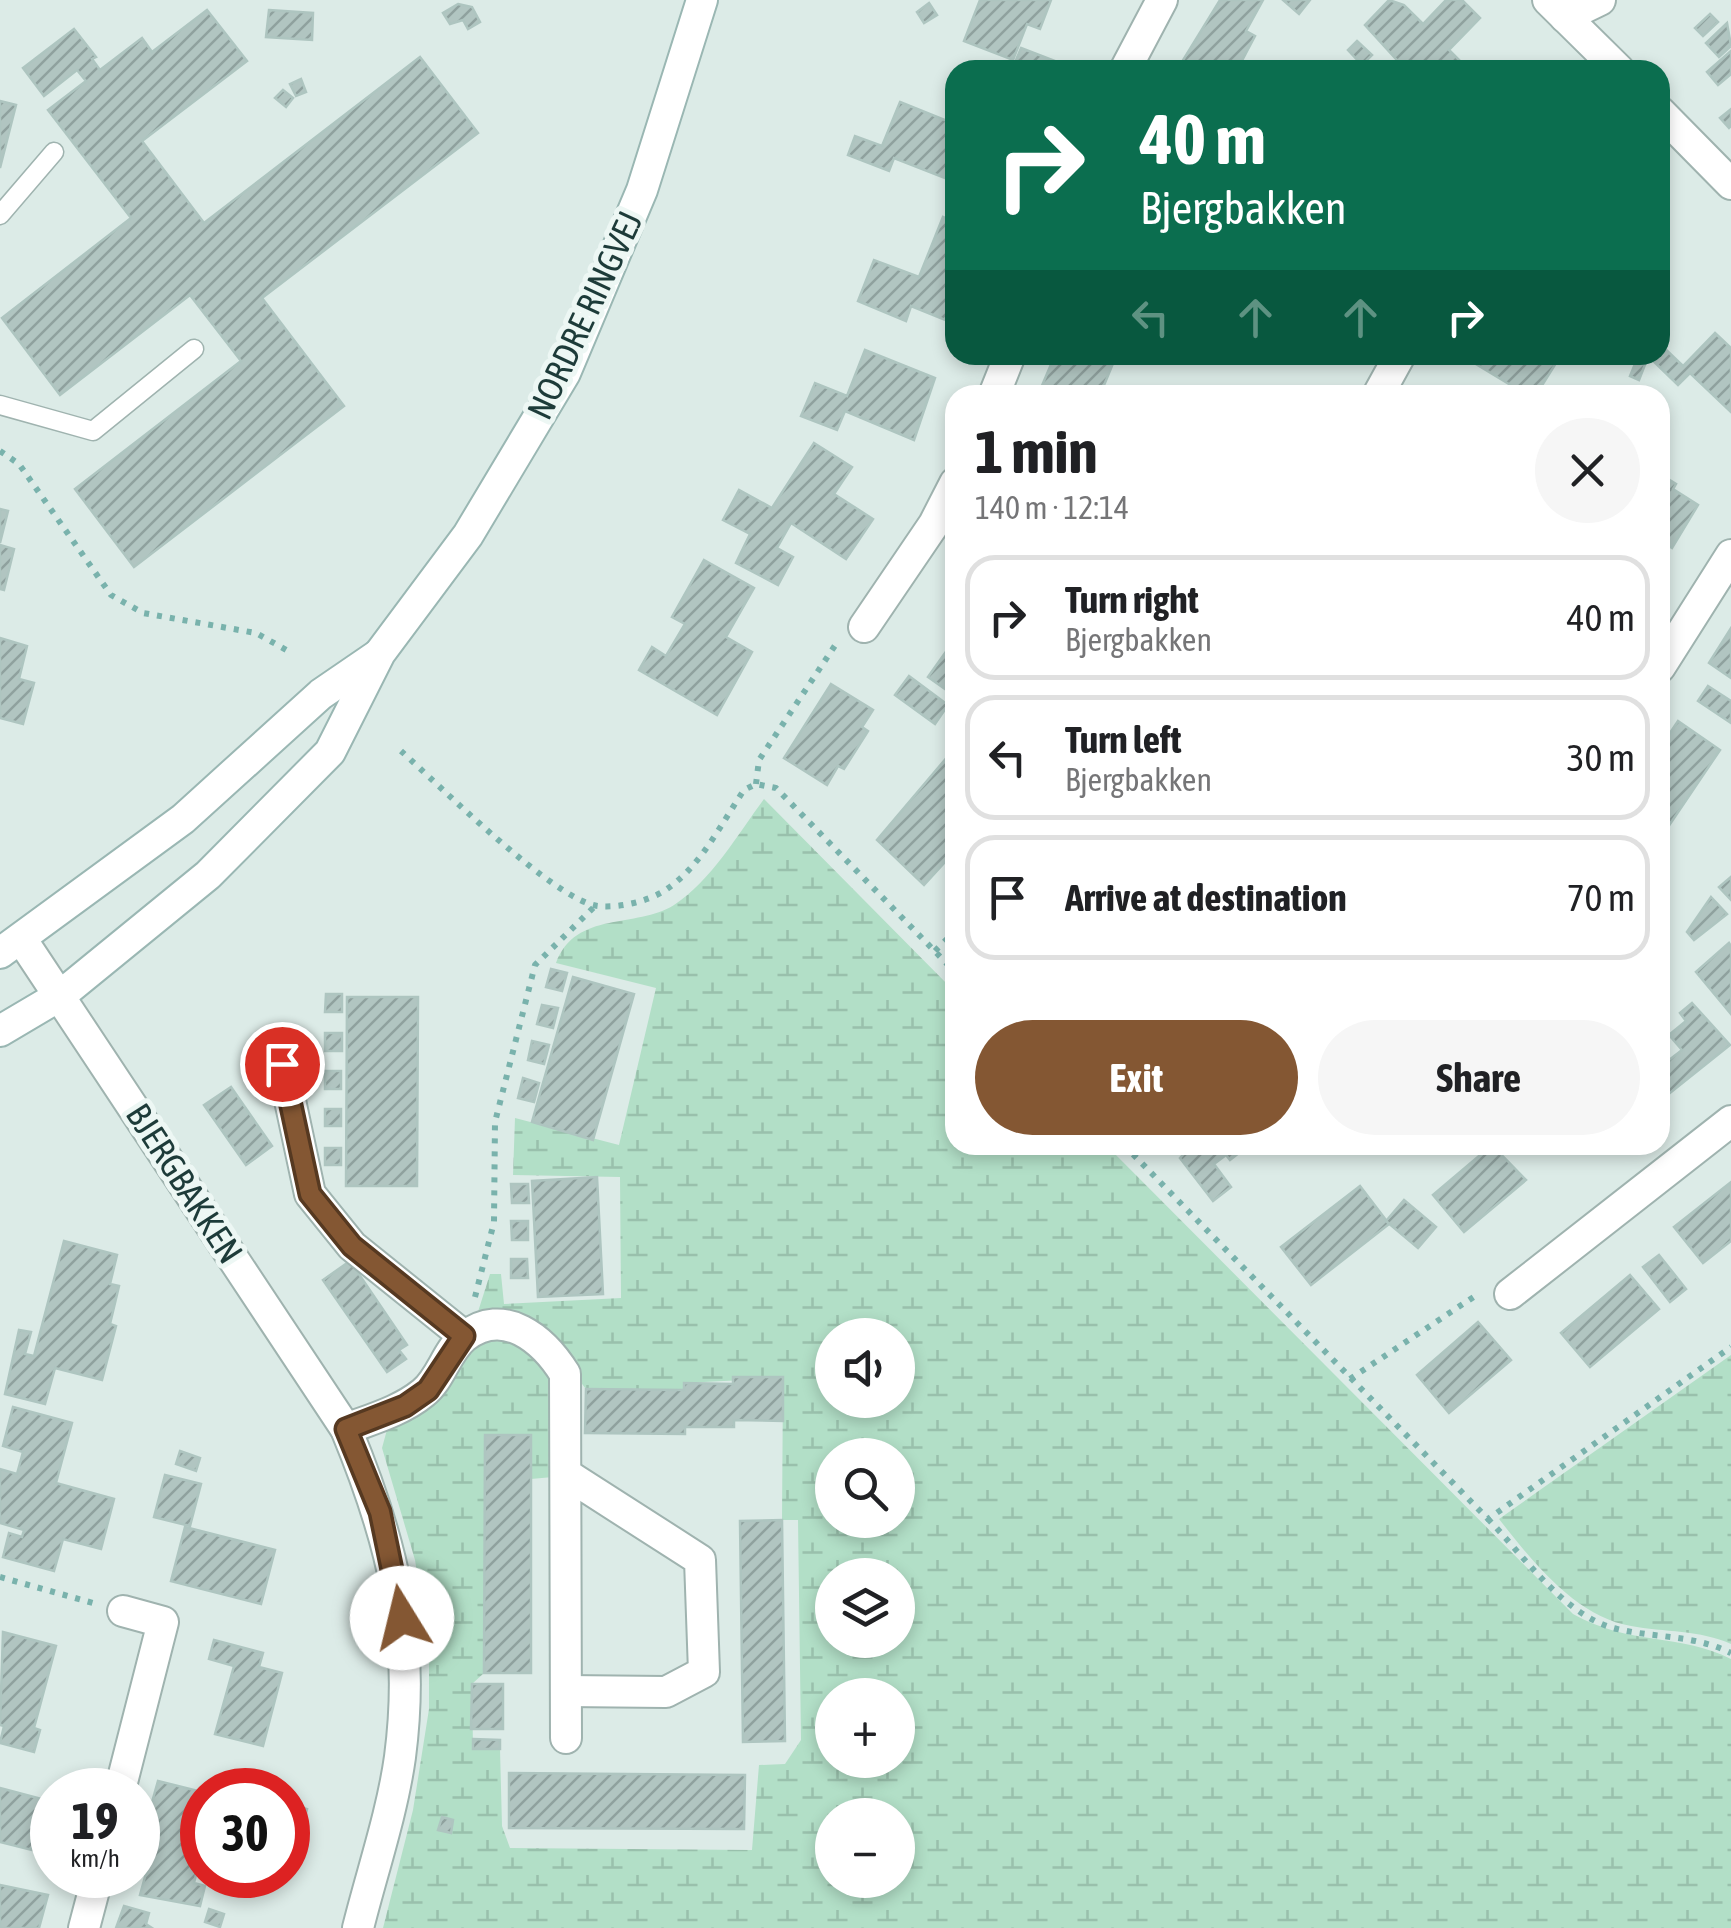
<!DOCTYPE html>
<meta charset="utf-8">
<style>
body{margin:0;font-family:"Asap Condensed",sans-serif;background:#f6f6f6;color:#202124;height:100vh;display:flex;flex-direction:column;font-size:38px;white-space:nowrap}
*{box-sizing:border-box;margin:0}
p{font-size:32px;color:#757577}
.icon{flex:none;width:55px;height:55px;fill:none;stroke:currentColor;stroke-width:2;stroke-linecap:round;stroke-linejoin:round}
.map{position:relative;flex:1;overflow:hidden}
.drawer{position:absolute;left:945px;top:385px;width:725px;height:770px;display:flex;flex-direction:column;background:#fff;border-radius:30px;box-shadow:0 5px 15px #0003}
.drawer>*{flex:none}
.hud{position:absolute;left:945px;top:60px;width:725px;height:305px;border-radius:30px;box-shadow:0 5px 15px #0003;background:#0b6e4f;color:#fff;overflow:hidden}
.fabs{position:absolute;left:815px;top:1318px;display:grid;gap:20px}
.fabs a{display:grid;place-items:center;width:100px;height:100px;border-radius:50%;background:#fff;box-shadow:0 5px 15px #0003;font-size:50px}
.speed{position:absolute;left:30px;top:1768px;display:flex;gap:20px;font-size:50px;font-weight:700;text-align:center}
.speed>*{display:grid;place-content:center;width:130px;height:130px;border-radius:50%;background:#fff;box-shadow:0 5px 15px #0003;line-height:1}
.speed small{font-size:25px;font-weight:400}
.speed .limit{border:15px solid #d22;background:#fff;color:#111}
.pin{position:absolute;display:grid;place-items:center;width:85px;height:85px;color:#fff;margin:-42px;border:5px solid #fff;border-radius:50%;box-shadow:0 2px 10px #0007}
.me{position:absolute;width:110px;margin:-55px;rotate:351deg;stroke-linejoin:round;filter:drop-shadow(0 0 8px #0008)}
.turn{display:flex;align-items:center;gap:35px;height:210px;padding:0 30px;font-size:45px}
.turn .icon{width:130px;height:130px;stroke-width:2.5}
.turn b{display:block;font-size:70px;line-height:85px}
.lanes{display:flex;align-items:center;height:95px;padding:0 30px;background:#0003;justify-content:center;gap:50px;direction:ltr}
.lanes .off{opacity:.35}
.round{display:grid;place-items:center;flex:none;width:105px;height:105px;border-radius:52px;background:#f6f6f6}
.summary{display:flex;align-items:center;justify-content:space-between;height:170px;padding:0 30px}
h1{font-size:60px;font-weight:700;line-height:75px}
.button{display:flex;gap:20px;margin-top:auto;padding:20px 30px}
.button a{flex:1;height:115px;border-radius:60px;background:#845733;color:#fff;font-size:40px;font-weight:700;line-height:115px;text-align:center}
.button a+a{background:#f6f6f6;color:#202124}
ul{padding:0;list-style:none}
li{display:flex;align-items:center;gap:30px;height:125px;margin:0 20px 15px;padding:0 10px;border:5px solid #e0e0e0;border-radius:30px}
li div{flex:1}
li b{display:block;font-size:38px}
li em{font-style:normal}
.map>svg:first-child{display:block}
.wetland{fill:url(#wetland-marsh);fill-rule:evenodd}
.building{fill:url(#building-hatch);stroke:#aec5c0;stroke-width:2.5}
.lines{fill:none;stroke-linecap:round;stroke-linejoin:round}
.lane-casing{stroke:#9fb3af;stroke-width:21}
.street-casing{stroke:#9fb3af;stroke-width:34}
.secondary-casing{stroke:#9ab7b3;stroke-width:34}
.path{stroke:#79b2ac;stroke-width:6;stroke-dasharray:5 8;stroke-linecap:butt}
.lane{stroke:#fff;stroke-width:18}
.street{stroke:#fff;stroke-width:30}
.secondary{stroke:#fff;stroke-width:30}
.route-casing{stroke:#563921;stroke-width:25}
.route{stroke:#845733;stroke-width:18}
.labels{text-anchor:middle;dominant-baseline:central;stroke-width:10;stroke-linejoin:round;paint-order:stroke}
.street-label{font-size:35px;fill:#1d3b39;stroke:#edf7f4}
</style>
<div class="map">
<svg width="1731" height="1928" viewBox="0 0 1731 1928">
<defs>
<pattern id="wetland-marsh" width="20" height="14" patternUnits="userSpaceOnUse" patternTransform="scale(2.5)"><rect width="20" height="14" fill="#b2dfc7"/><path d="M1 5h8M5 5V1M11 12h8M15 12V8" fill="none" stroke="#99c0ac"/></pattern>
<pattern id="building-hatch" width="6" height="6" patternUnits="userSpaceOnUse" patternTransform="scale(2.5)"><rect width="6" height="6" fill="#b1c5c1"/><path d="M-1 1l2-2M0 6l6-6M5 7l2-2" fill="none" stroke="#8fa19e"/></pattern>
</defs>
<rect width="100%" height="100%" fill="#dcebe7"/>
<g class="wetland">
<path d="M764 799 955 992V1145H1106L1573 1614C1630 1646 1680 1633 1731 1659V1928H383L413 1810 429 1709V1648L415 1560 382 1448 388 1426 469 1349 487 1341 513 1340 540 1357 554 1383 553 1477 531 1479 485 1436 484 1673 472 1684 473 1748 500 1749 502 1826 510 1848 752 1850 759 1765 785 1764 801 1740 798 1520H782L783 1378 684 1383V1390L586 1389C577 1379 573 1365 567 1353 548 1319 511 1311 476 1318L490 1274H501L504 1304 621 1298 620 1177 513 1175 515 1118 619 1145 656 988 556 963C576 910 636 929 674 905 711 881 738 834 764 799ZM832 1335H898V1400H832ZM832 1455H898V1520H832ZM832 1575H898V1640H832ZM832 1695H898V1760H832ZM832 1815H898V1880H832Z"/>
<path d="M1731 1355V1644C1701 1630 1663 1632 1631 1626 1576 1617 1532 1561 1499 1519Z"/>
</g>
<g class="building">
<polygon points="980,0 1051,0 1040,29 1027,24 1013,60 964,41"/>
<polygon points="1220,0 1263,0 1246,31 1255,36 1237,70 1177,70"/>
<polygon points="1283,0 1310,0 1299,14"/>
<polygon points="1389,0 1404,5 1423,24 1446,0 1462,0 1480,18 1449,50 1469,70 1406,70 1365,25"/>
<polygon points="929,3 937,15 924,23 917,12"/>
<polygon points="458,4 472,7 480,22 468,29 463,20 450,24 443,13"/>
<polygon points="207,10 247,61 142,141 204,223 420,57 478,133 262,298 344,406 134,567 75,489 241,361 190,295 60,395 2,318 131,218 48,110 86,81 77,70 44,96 23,68 74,29 96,57 92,59 100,70 142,38 152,52"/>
<polygon points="269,10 313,13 312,40 266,37"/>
<polygon points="1710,14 1718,22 1703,36 1695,28"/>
<polygon points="1727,23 1731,46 1719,57 1706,43"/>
<polygon points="1357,41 1372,55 1362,65 1348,50"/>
<polygon points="1021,48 1060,63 1057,70 1012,70"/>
<polygon points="1731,51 1731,74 1718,85 1707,72"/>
<polygon points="301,79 306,92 296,96 290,84"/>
<polygon points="283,90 293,98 286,107 275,98"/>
<polygon points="0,101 16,105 0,168"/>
<polygon points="900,102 955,124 955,182 894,158 889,171 848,155 855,136 882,146"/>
<polygon points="1731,109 1731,126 1729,128 1720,118"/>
<polygon points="943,217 955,222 955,324 911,306 906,321 858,301 874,260 919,277"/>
<polygon points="1715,333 1731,348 1731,412 1690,373 1678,385 1647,355 1660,355 1660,344 1683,366"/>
<polygon points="865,350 935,378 914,440 845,411 837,430 801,416 815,383 847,396"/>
<polygon points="1055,355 1109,355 1114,361 1100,395 1038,395"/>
<polygon points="1461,355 1561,355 1536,395 1527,395"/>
<polygon points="1637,359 1646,362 1639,380 1630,376"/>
<polygon points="814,443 852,467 834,494 873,519 846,559 791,523 777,548 793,557 778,585 736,563 750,534 723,520 739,490 772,508"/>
<polygon points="1660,474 1676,484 1673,489 1698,505 1672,548 1660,540"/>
<polygon points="0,509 8,511 0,543"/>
<polygon points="0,545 14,549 4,590 0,589"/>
<polygon points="704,560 754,588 726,637 752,652 717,715 639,670 652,647 666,656 685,624 672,617"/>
<polygon points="1731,628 1731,678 1709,663"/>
<polygon points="0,638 27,646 19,679 34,683 23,724 0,718"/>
<polygon points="955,639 955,696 928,677"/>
<polygon points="909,676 948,705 935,724 895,695"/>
<polygon points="831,684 873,710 862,727 868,731 844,769 838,766 827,785 784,758"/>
<polygon points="1708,686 1731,701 1731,723 1698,701"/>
<polygon points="1678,721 1720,750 1668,827 1660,822 1660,748"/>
<polygon points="954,749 955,821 947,830 955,837 955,851 924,885 877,840"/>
<polygon points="1731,877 1731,900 1719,887"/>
<polygon points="1711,897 1727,914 1694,940 1687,932"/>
<polygon points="1729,943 1731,946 1731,1014 1696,972"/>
<polygon points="551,969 567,973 562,991 546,987"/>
<polygon points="573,977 634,994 593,1140 532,1122"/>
<polygon points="326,994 342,994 342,1012 325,1012"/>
<polygon points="347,997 418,997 417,1186 346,1186"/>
<polygon points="1692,1003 1730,1045 1660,1101 1660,1067 1682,1050 1669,1035 1686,1021 1680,1013"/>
<polygon points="542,1005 558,1008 553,1028 537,1024"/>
<rect x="325" y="1033" width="17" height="18"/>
<polygon points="532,1041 549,1045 544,1064 528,1060"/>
<rect x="325" y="1071" width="16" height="18"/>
<polygon points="523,1078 539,1083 534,1102 518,1098"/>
<polygon points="231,1087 272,1146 246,1165 204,1105"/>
<rect x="325" y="1109" width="16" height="17"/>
<polygon points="1192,1145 1249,1145 1230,1160 1226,1155 1214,1164 1231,1187 1213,1201 1180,1158"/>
<polygon points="1492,1145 1526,1180 1464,1232 1433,1195"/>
<rect x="325" y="1148" width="16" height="17"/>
<polygon points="597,1177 603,1294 538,1297 532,1181"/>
<polygon points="1731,1182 1731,1241 1703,1263 1674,1227"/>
<polygon points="511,1184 528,1184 529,1203 512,1203"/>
<polygon points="1360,1186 1389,1224 1311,1285 1281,1247"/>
<polygon points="1404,1200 1436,1227 1418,1248 1386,1221"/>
<polygon points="511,1221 528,1221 528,1240 512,1240"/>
<polygon points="64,1241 117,1255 110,1284 119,1286 110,1324 116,1326 102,1380 55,1368 45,1404 5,1394 19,1330 31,1332 25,1354 34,1356"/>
<polygon points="1659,1255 1686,1289 1670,1302 1643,1267"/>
<polygon points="511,1259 527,1259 528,1278 511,1278"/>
<polygon points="350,1261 407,1345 399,1350 406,1359 387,1372 323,1280"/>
<polygon points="1630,1275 1659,1309 1590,1367 1561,1333"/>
<polygon points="1478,1322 1511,1360 1449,1413 1417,1375"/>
<polygon points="733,1377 783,1377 783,1421 734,1420 734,1427 685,1427 685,1434 585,1433 586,1389 684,1390 684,1383 733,1384"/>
<polygon points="13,1407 72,1423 56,1483 114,1499 101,1549 63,1539 54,1571 3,1557 9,1533 22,1537 24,1530 0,1523 0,1469 17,1474 23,1452 3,1446"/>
<polygon points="485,1435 531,1435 531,1673 484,1673"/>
<polygon points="180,1451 200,1458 196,1471 176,1464"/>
<polygon points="165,1475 201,1484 190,1526 154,1517"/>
<polygon points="782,1520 785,1741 743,1742 740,1521"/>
<polygon points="185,1527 275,1550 261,1604 171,1581"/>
<polygon points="3,1632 56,1646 34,1728 40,1730 34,1752 0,1743 4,1726 0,1725"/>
<polygon points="214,1640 263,1653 259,1667 282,1673 263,1746 215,1734 234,1666 209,1659"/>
<polygon points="472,1684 503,1684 503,1729 471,1729"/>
<polygon points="473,1739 500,1740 500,1749 473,1749"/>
<polygon points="509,1773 745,1775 744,1829 509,1828"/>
<polygon points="158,1781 202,1792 202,1850 194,1883 205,1886 200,1906 140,1895 156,1837 143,1834"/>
<polygon points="0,1788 45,1800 32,1850 0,1842"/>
<polygon points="294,1805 307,1809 302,1828 289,1825"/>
<polygon points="442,1817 453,1820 451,1833 438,1830"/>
<polygon points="0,1885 48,1895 39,1928 0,1928"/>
<polygon points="124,1906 149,1913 146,1924 152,1928 116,1928"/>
<polygon points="209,1909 224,1914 220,1927 205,1922"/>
</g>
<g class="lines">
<defs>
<g id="lane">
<polyline points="0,215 54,152"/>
<polyline points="0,405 93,431 194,349"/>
</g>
<g id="street">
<polyline points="1548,0 1619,70"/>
<polyline points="1565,17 1600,0"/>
<polyline points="1125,70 1162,0"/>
<polyline points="1660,112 1731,184"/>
<polyline points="994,395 1010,355"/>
<polyline points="1378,395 1400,355"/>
<polyline points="864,627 934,524 955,483"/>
<polyline points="1660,667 1731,555"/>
<path d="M22 940 346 1429C392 1540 416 1635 400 1757 392 1814 372 1872 358 1928"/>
<polyline points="282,1063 310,1194 352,1246 464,1336"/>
<polyline points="1510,1294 1731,1121"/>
<path d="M346 1429C372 1419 401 1411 423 1393 441 1379 446 1352 464 1337 504 1305 544 1340 565 1374L566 1738"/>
<polyline points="566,1474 700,1560 704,1672 666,1692 566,1691"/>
<polyline points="120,1790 163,1622 123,1611"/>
<polyline points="84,1928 98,1875"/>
</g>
<g id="secondary">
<polyline points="0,953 183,819 321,694 378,655"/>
<polyline points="0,1031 61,995 208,875 330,752 380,653 468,535 565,373 642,190 702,0"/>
</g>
</defs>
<use href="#lane" class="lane-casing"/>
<use href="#street" class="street-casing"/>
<use href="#secondary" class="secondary-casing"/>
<g class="path">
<polyline points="0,451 19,464 111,595 143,613 256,633 290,652"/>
<path d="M401 751C438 784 555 901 598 906 619 908 646 902 664 891 700 868 721 824 744 790L756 784 776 788 955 972"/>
<polyline points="756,784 759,760 836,644"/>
<polyline points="935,951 955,931"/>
<polyline points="1124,1145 1488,1519 1731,1347"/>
<polyline points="475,1297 494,1222 495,1122 535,965 595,906"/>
<polyline points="1350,1379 1478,1294"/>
<path d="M1488 1519C1524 1556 1565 1617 1617 1629 1656 1638 1695 1635 1731 1653"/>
<polyline points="0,1577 93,1603"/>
</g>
<use href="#lane" class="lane"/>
<use href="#street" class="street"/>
<use href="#secondary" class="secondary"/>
</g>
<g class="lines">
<defs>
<polyline id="route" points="282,1064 310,1194 352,1246 464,1336 428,1390 405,1406 346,1429 380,1512 402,1618"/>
</defs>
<use href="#route" class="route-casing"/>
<use href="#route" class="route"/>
</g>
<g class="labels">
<g class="street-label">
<text transform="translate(584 315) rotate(-65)">NORDRE RINGVEJ</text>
<text transform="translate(185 1183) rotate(57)">BJERGBAKKEN</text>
</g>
</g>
</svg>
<div class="fabs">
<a><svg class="icon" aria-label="sound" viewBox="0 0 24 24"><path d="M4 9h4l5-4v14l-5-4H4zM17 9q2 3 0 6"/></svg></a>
<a><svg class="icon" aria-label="search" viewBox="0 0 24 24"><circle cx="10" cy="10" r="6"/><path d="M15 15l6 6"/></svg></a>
<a><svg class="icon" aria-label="layers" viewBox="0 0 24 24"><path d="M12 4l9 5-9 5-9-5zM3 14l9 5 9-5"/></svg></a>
<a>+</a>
<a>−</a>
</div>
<div class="speed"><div>19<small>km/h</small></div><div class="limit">30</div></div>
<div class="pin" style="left:282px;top:1064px;background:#d93025"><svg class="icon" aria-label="arrive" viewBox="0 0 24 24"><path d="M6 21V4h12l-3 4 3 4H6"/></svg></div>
<svg class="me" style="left:402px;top:1618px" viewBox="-20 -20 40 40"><circle r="19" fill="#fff"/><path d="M0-13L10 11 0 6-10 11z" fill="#845733"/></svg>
<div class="hud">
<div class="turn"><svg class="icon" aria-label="right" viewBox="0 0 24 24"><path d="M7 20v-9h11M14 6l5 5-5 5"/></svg><div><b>40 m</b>Bjergbakken</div></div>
<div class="lanes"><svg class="icon off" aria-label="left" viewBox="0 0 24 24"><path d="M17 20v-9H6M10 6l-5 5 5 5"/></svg><svg class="icon off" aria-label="ahead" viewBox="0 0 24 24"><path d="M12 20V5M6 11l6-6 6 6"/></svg><svg class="icon off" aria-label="ahead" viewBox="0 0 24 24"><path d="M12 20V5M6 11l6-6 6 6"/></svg><svg class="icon" aria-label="right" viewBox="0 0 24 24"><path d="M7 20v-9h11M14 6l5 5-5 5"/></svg></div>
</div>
<section class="drawer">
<div class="summary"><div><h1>1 min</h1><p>140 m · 12:14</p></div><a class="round"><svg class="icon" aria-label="close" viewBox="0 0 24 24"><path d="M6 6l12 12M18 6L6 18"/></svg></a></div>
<ul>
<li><svg class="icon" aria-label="right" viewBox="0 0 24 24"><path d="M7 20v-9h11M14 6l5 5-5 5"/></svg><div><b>Turn right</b><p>Bjergbakken</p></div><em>40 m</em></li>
<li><svg class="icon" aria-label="left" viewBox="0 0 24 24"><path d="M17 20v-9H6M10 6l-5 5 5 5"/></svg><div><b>Turn left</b><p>Bjergbakken</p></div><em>30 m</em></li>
<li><svg class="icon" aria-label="arrive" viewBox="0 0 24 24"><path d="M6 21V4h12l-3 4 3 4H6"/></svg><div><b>Arrive at destination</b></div><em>70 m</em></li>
</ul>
<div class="button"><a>Exit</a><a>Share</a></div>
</section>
</div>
